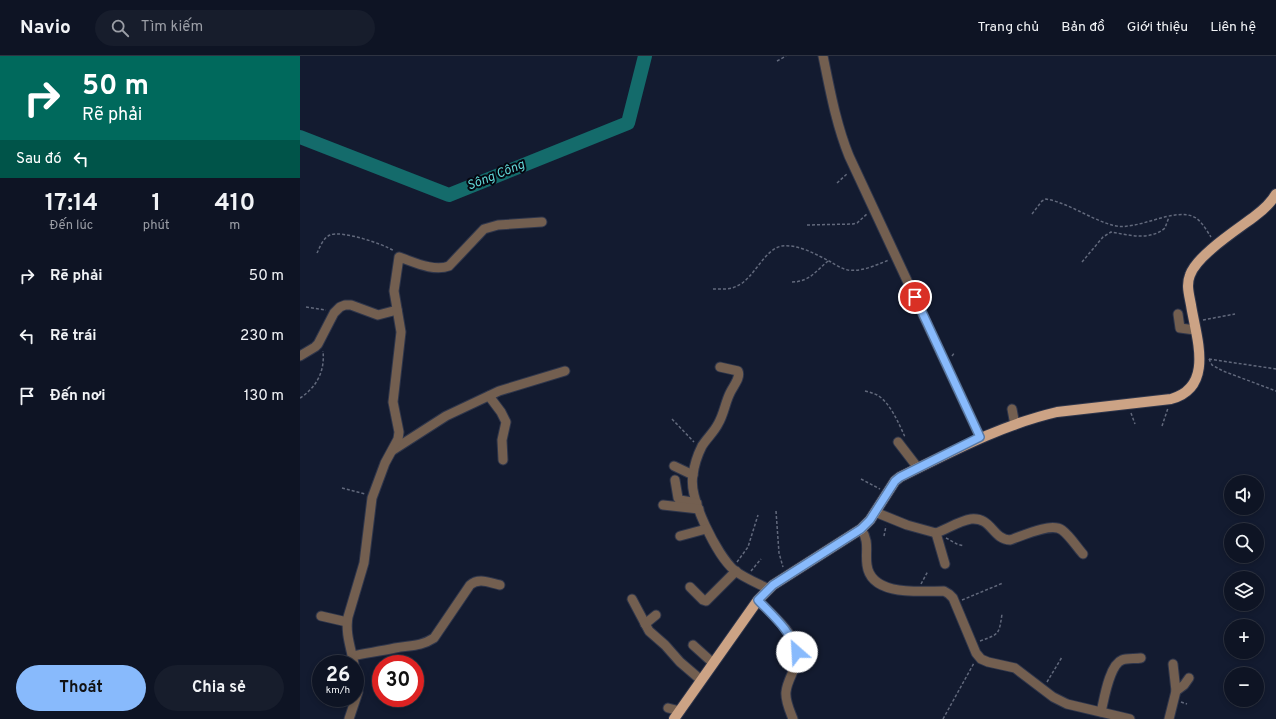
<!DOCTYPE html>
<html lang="vi">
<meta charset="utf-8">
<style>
body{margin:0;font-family:Overpass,sans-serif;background:#171d2c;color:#f1f3f6;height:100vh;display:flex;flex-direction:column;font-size:15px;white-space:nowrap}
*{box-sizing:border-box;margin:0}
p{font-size:13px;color:#9b9ea6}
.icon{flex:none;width:22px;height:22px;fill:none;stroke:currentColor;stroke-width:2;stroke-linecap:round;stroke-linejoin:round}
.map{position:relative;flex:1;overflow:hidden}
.sheet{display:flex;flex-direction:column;background:#0e1424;width:300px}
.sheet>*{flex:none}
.top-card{background:#00695c;color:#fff;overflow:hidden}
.fabs{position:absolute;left:924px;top:419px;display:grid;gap:8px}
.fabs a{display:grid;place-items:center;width:40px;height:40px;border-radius:50%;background:#0e1424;box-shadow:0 2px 6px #0003,0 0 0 1px #2e3341;font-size:20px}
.speed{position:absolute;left:12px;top:599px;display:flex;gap:8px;font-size:20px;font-weight:700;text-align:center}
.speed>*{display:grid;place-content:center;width:52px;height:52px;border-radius:50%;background:#0e1424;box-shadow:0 2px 6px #0003,0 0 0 1px #2e3341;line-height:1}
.speed small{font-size:10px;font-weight:400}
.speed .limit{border:6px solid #d22;background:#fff;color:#111}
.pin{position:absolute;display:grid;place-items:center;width:34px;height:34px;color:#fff;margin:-17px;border:2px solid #fff;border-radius:50%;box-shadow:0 1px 4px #0007}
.me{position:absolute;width:44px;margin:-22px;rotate:334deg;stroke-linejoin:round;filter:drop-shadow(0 0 3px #0008)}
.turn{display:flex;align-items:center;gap:14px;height:84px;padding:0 16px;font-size:18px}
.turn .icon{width:52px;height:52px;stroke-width:2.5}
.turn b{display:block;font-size:28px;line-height:34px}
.then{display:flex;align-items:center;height:38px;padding:0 16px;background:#0003;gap:8px;font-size:15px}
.eta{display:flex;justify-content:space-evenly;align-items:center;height:68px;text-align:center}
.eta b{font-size:24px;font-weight:700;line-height:28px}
.primary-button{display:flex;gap:8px;margin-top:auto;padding:8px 16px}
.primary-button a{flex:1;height:46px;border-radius:24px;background:#88bafc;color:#111;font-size:16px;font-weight:700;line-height:46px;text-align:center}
.primary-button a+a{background:#171d2c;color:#f1f3f6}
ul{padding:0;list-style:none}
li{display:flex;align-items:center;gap:12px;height:60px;padding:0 16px}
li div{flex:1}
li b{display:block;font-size:15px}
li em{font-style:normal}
header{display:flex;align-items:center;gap:24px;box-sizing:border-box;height:56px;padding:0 20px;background:#0e1424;border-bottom:1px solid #2e3341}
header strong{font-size:19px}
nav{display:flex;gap:22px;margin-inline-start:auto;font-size:14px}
.search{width:280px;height:36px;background:#171d2c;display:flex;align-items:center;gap:10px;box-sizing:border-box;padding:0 14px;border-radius:22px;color:#9b9ea6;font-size:15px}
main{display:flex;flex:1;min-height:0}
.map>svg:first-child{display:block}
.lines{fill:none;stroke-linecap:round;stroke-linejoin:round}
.river{stroke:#146b6b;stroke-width:14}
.minor-casing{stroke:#2f364b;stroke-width:11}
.major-casing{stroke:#2f364b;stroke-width:12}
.path{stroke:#62697c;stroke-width:1.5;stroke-dasharray:3 2;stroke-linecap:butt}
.minor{stroke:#735f50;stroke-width:9}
.major{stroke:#cca385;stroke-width:10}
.route-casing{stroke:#5879a4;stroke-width:10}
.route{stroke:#88bafc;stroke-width:7}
.labels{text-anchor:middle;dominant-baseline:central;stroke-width:4;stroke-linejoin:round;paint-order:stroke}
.water-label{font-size:13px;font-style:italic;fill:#63d9d8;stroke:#04060f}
</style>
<header>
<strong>Navio</strong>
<div class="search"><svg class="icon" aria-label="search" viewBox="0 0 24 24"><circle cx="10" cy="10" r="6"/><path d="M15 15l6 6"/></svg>Tìm kiếm</div>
<nav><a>Trang chủ</a><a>Bản đồ</a><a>Giới thiệu</a><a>Liên hệ</a></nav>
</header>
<main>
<section class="sheet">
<div class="top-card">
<div class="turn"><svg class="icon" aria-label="right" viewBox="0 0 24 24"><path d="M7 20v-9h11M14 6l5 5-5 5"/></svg><div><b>50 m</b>Rẽ phải</div></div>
<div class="then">Sau đó<svg class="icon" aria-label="left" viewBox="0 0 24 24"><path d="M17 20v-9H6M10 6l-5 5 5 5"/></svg></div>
</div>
<div class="eta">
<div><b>17:14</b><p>Đến lúc</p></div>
<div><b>1</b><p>phút</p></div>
<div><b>410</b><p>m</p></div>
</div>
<ul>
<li><svg class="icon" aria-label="right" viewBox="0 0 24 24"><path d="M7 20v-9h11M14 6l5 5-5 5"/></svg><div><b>Rẽ phải</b></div><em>50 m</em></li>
<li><svg class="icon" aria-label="left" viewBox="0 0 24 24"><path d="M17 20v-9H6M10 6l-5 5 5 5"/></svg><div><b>Rẽ trái</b></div><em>230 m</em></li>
<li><svg class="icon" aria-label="arrive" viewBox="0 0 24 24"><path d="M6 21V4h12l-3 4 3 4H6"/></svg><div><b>Đến nơi</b></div><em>130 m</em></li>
</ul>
<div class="primary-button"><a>Thoát</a><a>Chia sẻ</a></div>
</section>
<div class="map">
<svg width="976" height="663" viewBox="0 0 976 663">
<rect width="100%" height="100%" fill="#131b30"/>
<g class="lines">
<polyline class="river" points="0,81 149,139 328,67 345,0"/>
<defs>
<g id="minor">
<path d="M523 0C530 34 536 68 549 100L680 381"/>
<polyline points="878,258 880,272 895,274"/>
<polyline points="0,300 15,291 18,288 34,257 40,251 45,249 51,249 78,259 97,254"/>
<path d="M420 311 438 315C441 322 433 330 430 337 425 347 424 358 418 368 414 376 407 382 402 390 398 398 394 410 393 419 388 442 417 499 434 514 444 522 457 527 469 533"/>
<polyline points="189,340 201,356 206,366 202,384 203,404"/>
<polyline points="712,353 715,369"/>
<polyline points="598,386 618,412"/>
<polyline points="93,394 146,360 199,335 265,315"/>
<polyline points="374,410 393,419"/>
<polyline points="375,424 378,442 380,444 397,447"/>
<polyline points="363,449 399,453"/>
<polyline points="575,456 607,469 636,477"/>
<path d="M561 473C570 486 565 495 567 509 571 541 621 535 644 535L649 538 653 542 676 597 681 603 688 606 715 612 753 641 767 648 830 663"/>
<polyline points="380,480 406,473"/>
<path d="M645 508 636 477C647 473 659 465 671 463 692 461 692 483 710 484 722 480 751 466 762 474 770 480 776 490 783 498"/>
<polyline points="390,531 403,544 406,545 436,515"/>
<polyline points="332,543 349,575 365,589 380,606 401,624"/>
<path d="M458 544C471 558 493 575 497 595 500 609 487 622 486 636 485 645 490 655 493 663"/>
<polyline points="21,560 47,566"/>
<polyline points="345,568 356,559"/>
<polyline points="393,589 413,607"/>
<path d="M52 600C67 597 81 595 95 592 110 589 120 591 134 582L170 529C179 521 190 527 200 529"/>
<path d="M54 608C51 592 45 577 48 561L64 507 72 442 85 407 98 383 99 376 93 346 101 276 94 235 99 201C114 206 134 216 149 210L184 173 198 169 242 166"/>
<polyline points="873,608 876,635"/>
<polyline points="368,652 380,655"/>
<path d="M801 656C804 644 809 609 822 604 827 602 835 603 841 602"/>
<polyline points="49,663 58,636 55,614"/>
<polyline points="869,663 876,635 884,629 889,622"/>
</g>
<path id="major" d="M374 663 458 544 473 529 561 473 570 464 595 425 600 421C651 396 701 369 757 356L871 343C915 331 896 281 891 249 889 238 886 229 890 219 897 199 938 173 955 160 963 154 971 147 976 138"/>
</defs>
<use href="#minor" class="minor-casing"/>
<use href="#major" class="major-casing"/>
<g class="path">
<polyline points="477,5 486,0"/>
<polyline points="537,127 548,117"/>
<path d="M732 158 742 145 746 143C769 147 790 163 812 169 836 177 875 149 896 162 902 166 907 175 911 181"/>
<polyline points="507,169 553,168 557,167 568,157"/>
<path d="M17 197C20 191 23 182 30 179 41 174 84 188 94 195"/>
<path d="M782 206 803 181 811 176C829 179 850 185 865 172L869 161"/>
<path d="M492 226C509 226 516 215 528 205"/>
<path d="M413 233C421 233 430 234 437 230 454 223 464 193 482 190 499 188 517 199 531 206 536 209 542 213 548 214 562 216 576 209 589 204"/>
<polyline points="6,251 26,254"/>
<polyline points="903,264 935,258"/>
<polyline points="652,300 655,296"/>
<polyline points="909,303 976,313"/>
<polyline points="909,303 912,309 923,315 976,335"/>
<path d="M565 335C569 336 573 337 577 339 590 346 599 368 605 381"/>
<path d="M0 342C17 331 25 315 23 295"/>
<polyline points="831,357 835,368"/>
<polyline points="372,363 394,386"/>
<polyline points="862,370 868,352"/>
<polyline points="561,423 580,433"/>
<polyline points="42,432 65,438"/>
<polyline points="476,455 479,497 483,511"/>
<polyline points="584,480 586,470"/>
<polyline points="646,482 657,488 664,490"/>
<polyline points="437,506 448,491 458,459"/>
<polyline points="451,515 461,503"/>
<polyline points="621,528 628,515"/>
<polyline points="662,544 703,527"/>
<path d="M680 585C699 578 699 579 702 558"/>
<polyline points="747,626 762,601"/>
<polyline points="881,646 887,648"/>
<polyline points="643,663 674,607"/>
</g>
<use href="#minor" class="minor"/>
<use href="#major" class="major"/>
</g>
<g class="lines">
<defs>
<path id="route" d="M497 596C490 574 473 560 458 544L473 529 561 473 570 464 595 425 600 421 680 381 615 241"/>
</defs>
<use href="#route" class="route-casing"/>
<use href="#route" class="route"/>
</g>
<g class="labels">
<g class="water-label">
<text transform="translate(196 120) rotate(-22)">Sông Công</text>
</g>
</g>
</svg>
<div class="fabs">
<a><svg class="icon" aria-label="sound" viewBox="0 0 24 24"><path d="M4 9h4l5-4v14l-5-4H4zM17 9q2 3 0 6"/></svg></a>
<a><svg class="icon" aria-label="search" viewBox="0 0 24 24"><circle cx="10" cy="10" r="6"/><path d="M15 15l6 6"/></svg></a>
<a><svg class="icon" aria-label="layers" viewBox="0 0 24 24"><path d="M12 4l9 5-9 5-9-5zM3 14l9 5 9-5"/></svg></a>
<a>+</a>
<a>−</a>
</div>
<div class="speed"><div>26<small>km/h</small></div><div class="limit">30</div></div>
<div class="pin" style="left:615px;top:241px;background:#d93025"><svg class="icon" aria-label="arrive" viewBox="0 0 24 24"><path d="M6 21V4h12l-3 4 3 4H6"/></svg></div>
<svg class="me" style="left:497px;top:596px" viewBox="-20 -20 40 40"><circle r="19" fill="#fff"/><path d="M0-13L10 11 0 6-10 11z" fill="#88bafc"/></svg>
</div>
</main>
